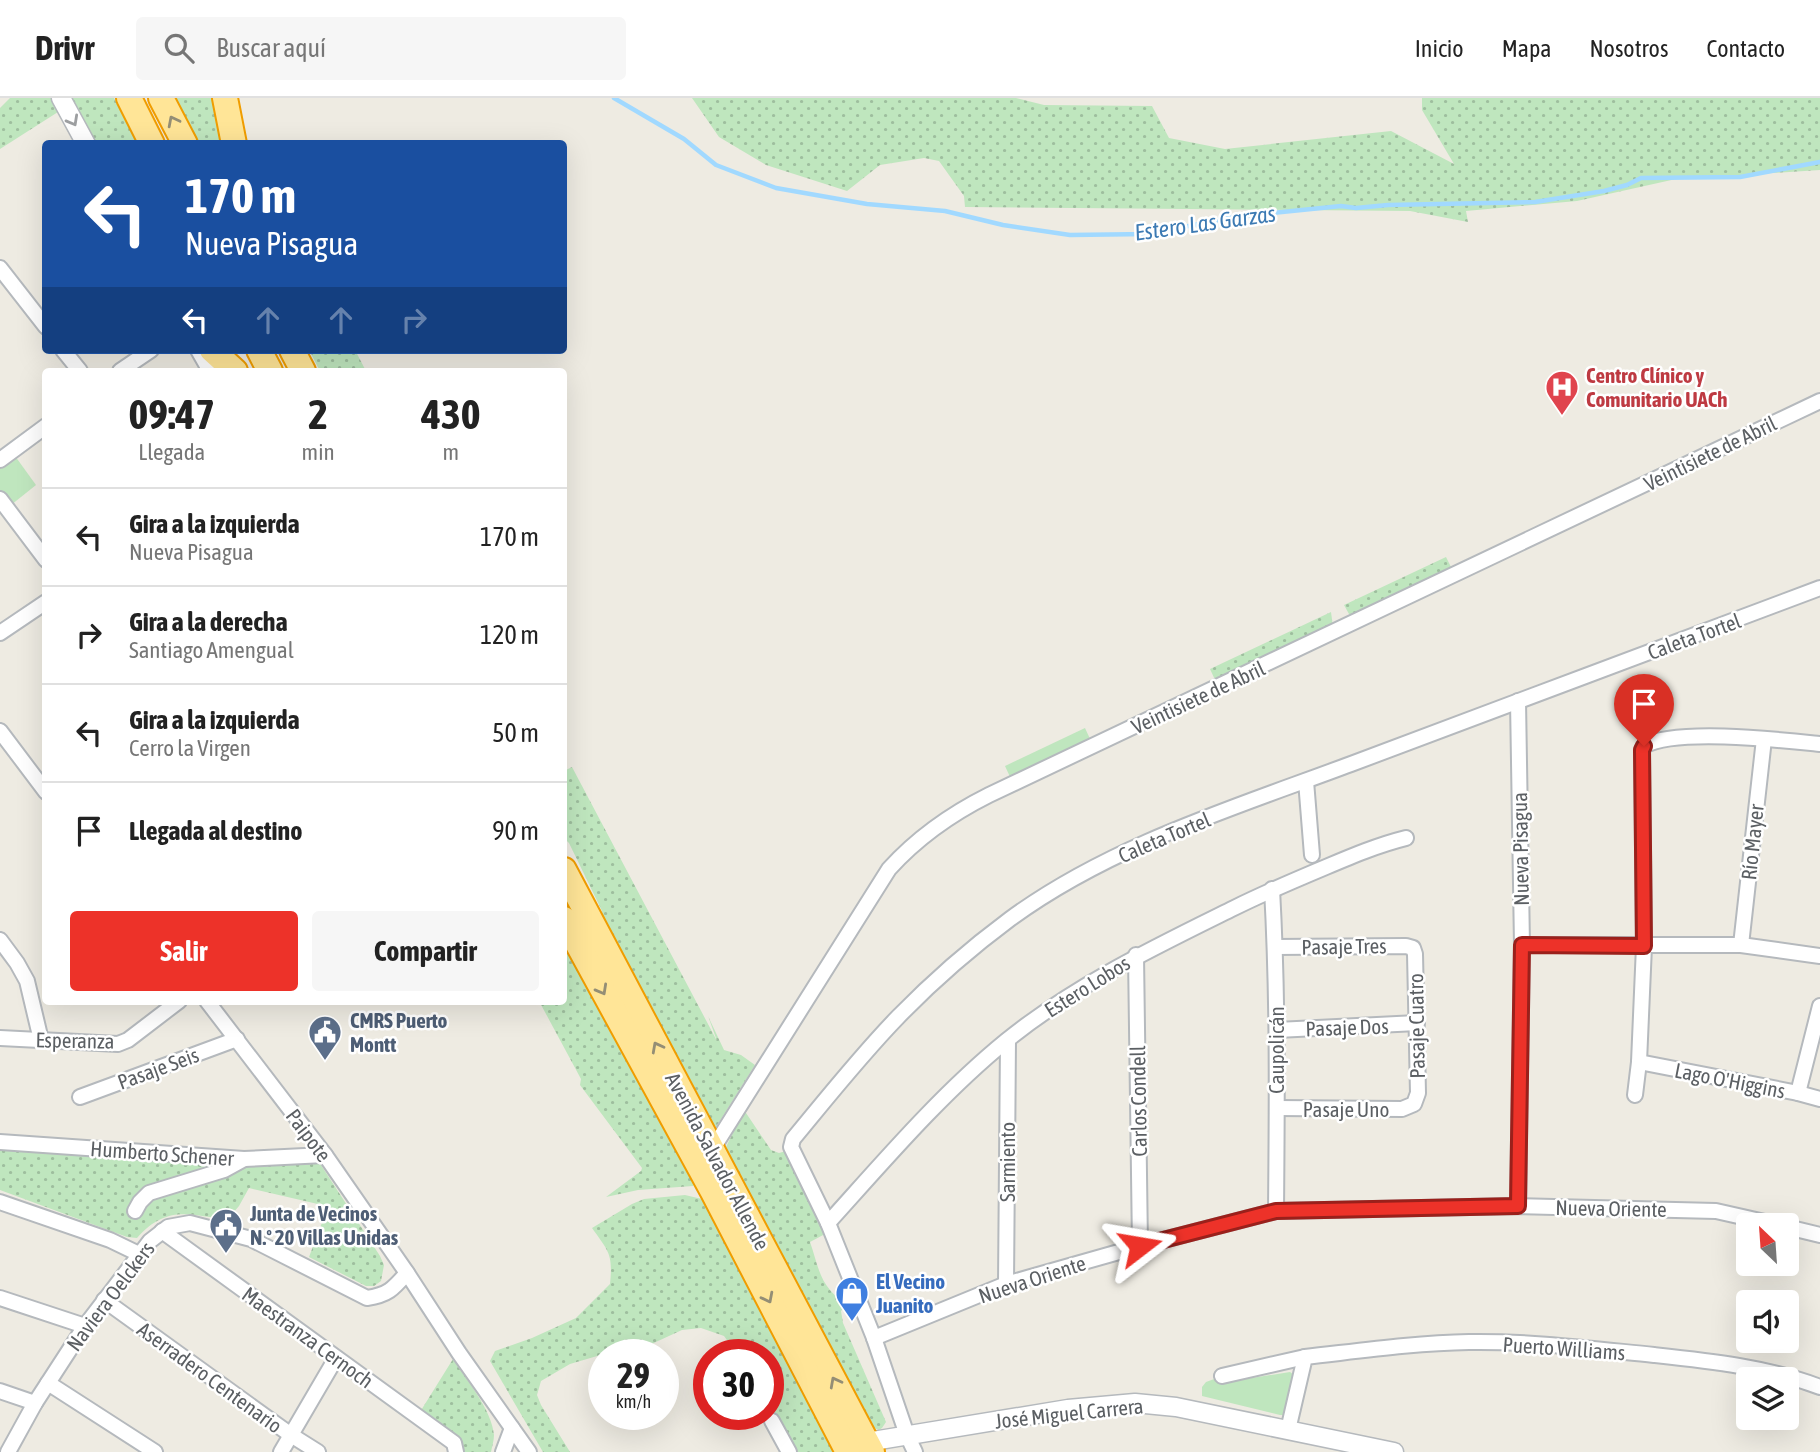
<!DOCTYPE html>
<html lang="es">
<meta charset="utf-8">
<style>
body{margin:0;font-family:"Asap Condensed",sans-serif;background:#f6f6f6;color:#222;height:100vh;display:flex;flex-direction:column;font-size:26px;white-space:nowrap}
*{box-sizing:border-box;margin:0}
p{font-size:23px;color:#767676}
.icon{flex:none;width:38px;height:38px;fill:none;stroke:currentColor;stroke-width:2;stroke-linecap:round;stroke-linejoin:round}
.map{position:relative;flex:1;overflow:hidden}
.panel{position:absolute;left:42px;top:270px;width:525px;height:637px;display:flex;flex-direction:column;background:#fff;border-radius:7px;box-shadow:0 7px 28px #0002}
.panel>*{flex:none}
.top-card{position:absolute;left:42px;top:42px;width:525px;height:214px;border-radius:7px;box-shadow:0 7px 28px #0002;background:#1a4fa0;color:#fff;overflow:hidden}
.needle{width:46px;rotate:335deg}
.controls{position:absolute;left:1736px;top:1115px;display:grid;gap:14px}
.controls a{display:grid;place-items:center;width:63px;height:63px;border-radius:7px;background:#fff;box-shadow:0 7px 28px #0002;font-size:35px}
.speed{position:absolute;left:588px;top:1241px;display:flex;gap:14px;font-size:35px;font-weight:700;text-align:center}
.speed>*{display:grid;place-content:center;width:91px;height:91px;border-radius:50%;background:#fff;box-shadow:0 7px 28px #0002;line-height:1}
.speed small{font-size:18px;font-weight:400}
.speed .limit{border:10px solid #d22;background:#fff;color:#111}
.pin{position:absolute;display:grid;place-items:center;width:60px;height:60px;color:#fff;margin:-72px -30px;border-radius:50% 50% 50% 0;rotate:-45deg;box-shadow:0 0 7px #0007}
.pin .icon{rotate:45deg}
.me{position:absolute;width:77px;margin:-38px;rotate:76deg;stroke-linejoin:round;filter:drop-shadow(0 0 5px #0008)}
.turn{display:flex;align-items:center;gap:24px;height:147px;padding:0 28px;font-size:32px}
.turn .icon{width:91px;height:91px;stroke-width:2.5}
.turn b{display:block;font-size:49px;line-height:60px}
.lanes{display:flex;align-items:center;height:66px;padding:0 28px;background:#0003;justify-content:center;gap:35px;direction:ltr}
.lanes .off{opacity:.35}
.eta{display:flex;justify-content:space-evenly;align-items:center;height:119px;text-align:center}
.eta b{font-size:42px;font-weight:700;line-height:49px}
.action{display:flex;gap:14px;margin-top:auto;padding:14px 28px}
.action a{flex:1;height:80px;border-radius:7px;background:#ed3229;color:#fff;font-size:28px;font-weight:700;line-height:80px;text-align:center}
.action a+a{background:#f6f6f6;color:#222}
ul{padding:0;list-style:none}
li{display:flex;align-items:center;gap:21px;height:98px;padding:0 28px;border-top:2px solid #e0e0e0}
li div{flex:1}
li b{display:block;font-size:26px}
li em{font-style:normal}
header{display:flex;align-items:center;gap:42px;box-sizing:border-box;height:98px;padding:0 35px;background:#fff;border-bottom:2px solid #e0e0e0}
header strong{font-size:33px}
nav{display:flex;gap:38px;margin-inline-start:auto;font-size:24px}
.search{width:490px;height:63px;background:#f6f6f6;display:flex;align-items:center;gap:18px;box-sizing:border-box;padding:0 24px;border-radius:7px;color:#767676;font-size:26px}
.map>svg:first-child{display:block}
.grass{fill:url(#grass-dots)}
.park{fill:#bfe6be}
.lines{fill:none;stroke-linecap:round;stroke-linejoin:round}
.stream{stroke:#a1d9ff;stroke-width:4.5}
.minor-casing{stroke:#b5b9bd;stroke-width:18}
.tertiary-casing{stroke:#b5b9bd;stroke-width:21}
.trunk-casing{stroke:#f09d00;stroke-width:28}
.minor{stroke:#fff;stroke-width:14}
.tertiary{stroke:#fff;stroke-width:18}
.trunk{stroke:#ffe597;stroke-width:24}
.oneway{stroke:#9d9fa1}
.oneway2{stroke:#948e75}
.route-casing{stroke:#9a201b;stroke-width:18}
.route{stroke:#ed3229;stroke-width:12}
.labels{text-anchor:middle;dominant-baseline:central;stroke-width:5;stroke-linejoin:round;paint-order:stroke}
.health-label{font-size:21px;font-weight:bold;fill:#be3a42;stroke:#fff;text-anchor:start}
.street-label{font-size:21px;fill:#5b5f63;stroke:#fff}
.service-label{font-size:21px;font-weight:bold;fill:#4e5e75;stroke:#fff;text-anchor:start}
.shop-label{font-size:21px;font-weight:bold;fill:#366cbe;stroke:#fff;text-anchor:start}
.water-label{font-size:23px;font-style:italic;fill:#3c7ab3;stroke:#fff}
</style>
<header>
<strong>Drivr</strong>
<div class="search"><svg class="icon" aria-label="search" viewBox="0 0 24 24"><circle cx="10" cy="10" r="6"/><path d="M15 15l6 6"/></svg>Buscar aquí</div>
<nav><a>Inicio</a><a>Mapa</a><a>Nosotros</a><a>Contacto</a></nav>
</header>
<div class="map">
<svg width="1820" height="1354" viewBox="0 0 1820 1354">
<defs>
<pattern id="grass-dots" width="8" height="8" patternUnits="userSpaceOnUse" patternTransform="scale(1.75)"><rect width="8" height="8" fill="#bfe6be"/><path d="M2 2h.1M6 6h.1" fill="none" stroke="#9ebe9e" stroke-width="1.8" stroke-linecap="round"/></pattern>
</defs>
<rect width="100%" height="100%" fill="#eeebe2"/>
<g class="grass">
<polygon points="10,0 51,0 58,14 0,51 0,10"/>
<polygon points="69,0 114,0 137,45 95,45"/>
<polygon points="175,0 212,0 224,45 197,45"/>
<polygon points="692,0 1016,0 1044,7 1152,8 1169,40 1225,51 1391,33 1454,66 1422,12 1422,0 1820,0 1820,72 1676,81 1577,103 1466,113 1468,124 1410,113 965,109 964,98 939,63 924,60 880,67 847,93 766,67 719,39"/>
<polygon points="309,252 355,252 366,273 320,273"/>
<polygon points="1446,459 1451,469 1449,474 1355,517 1349,516 1344,507"/>
<polygon points="1331,514 1333,529 1216,584 1210,571"/>
<polygon points="572,669 717,943 708,918 724,952 741,957 755,967 716,1029 712,1027 604,827 602,813 569,745 564,740 564,673"/>
<polygon points="564,843 694,1086 693,1088 638,1092 606,1099 641,1073 642,1070 580,987 581,981 539,903 564,903"/>
<path d="M744 1012 771 1052 779 1055 786 1053 825 1136 810 1144C816 1160 818 1178 830 1192 835 1198 841 1202 845 1209L841 1213 843 1225 886 1324 882 1330 879 1332 872 1329 727 1053 726 1049Z"/>
<path d="M0 1048 319 1064 380 1158 384 1167 381 1183 374 1188H366L309 1159 326 1114 322 1107 249 1090 239 1108 227 1122C189 1116 166 1107 137 1140L127 1139 0 1092Z"/>
<path d="M685 1097 702 1101 705 1104 835 1354H797L768 1304V1256H737L724 1238 701 1230 682 1232 645 1249 626 1256H604L570 1266 541 1283 537 1297 541 1307 570 1354H543L490 1263 495 1253 532 1240 576 1220 610 1186C613 1156 609 1154 592 1130L632 1106 644 1101Z"/>
<path d="M453 1261C466 1281 492 1312 494 1337 494 1343 492 1348 491 1354H461L420 1314Z"/>
</g>
<g class="park">
<polygon points="15,358 36,387 11,407 0,392 0,370"/>
<polygon points="1085,630 1091,643 1011,681 1005,668"/>
<polygon points="1290,1274 1294,1277 1283,1317 1280,1317 1202,1298 1202,1289 1206,1284 1217,1280 1239,1282"/>
</g>
<g class="lines">
<polyline class="stream" points="614,0 684,41 716,67 776,90 867,106 945,113 1003,127 1070,137 1149,136 1233,119 1341,108 1356,110 1388,107 1535,104 1604,93 1627,87 1641,80 1740,79 1820,64"/>
<defs>
<g id="minor">
<polyline points="0,170 46,229"/>
<polyline points="63,252 80,273"/>
<polyline points="198,252 210,273"/>
<polyline points="120,273 151,252"/>
<polyline points="0,362 46,328"/>
<polyline points="0,401 46,462"/>
<polyline points="0,535 46,504"/>
<polyline points="1518,603 1522,847 1518,1108"/>
<polyline points="0,633 46,694"/>
<polyline points="1306,683 1312,757"/>
<path d="M1272 791C1278 899 1277 1006 1276 1113"/>
<polyline points="0,842 17,865 27,883 41,942"/>
<polyline points="1522,847 1741,847 1820,858"/>
<polyline points="1741,847 1764,641"/>
<polyline points="1275,849 1406,848 1413,850 1415,856 1418,995 1414,1006 1402,1011 1277,1010"/>
<polyline points="1136,857 1140,1148"/>
<polyline points="207,903 325,1057 407,1175 459,1255 529,1354"/>
<polyline points="1277,932 1417,925"/>
<polyline points="0,940 118,946 128,942 179,903"/>
<polyline points="1639,964 1798,995 1820,1001"/>
<polyline points="1798,995 1820,908"/>
<path d="M1635 997 1639 964 1644 848 1642 652 1644 648C1676 630 1781 642 1820 646"/>
<polyline points="80,999 237,941"/>
<polyline points="0,1044 244,1061 325,1057"/>
<path d="M712 1052 889 771C918 739 951 716 989 697L1820 303"/>
<polyline points="0,1104 110,1142 139,1156"/>
<polyline points="135,1113 140,1104 149,1095 224,1072 244,1061"/>
<path d="M828 1125C884 1063 941 996 1006 943 1075 887 1155 849 1234 810 1264 795 1295 782 1326 769 1352 758 1378 747 1406 740"/>
<polyline points="1787,1129 1820,1137"/>
<polyline points="162,1133 454,1345 456,1354"/>
<polyline points="1006,1186 1008,942"/>
<polyline points="0,1200 85,1228"/>
<polyline points="104,1202 291,1337 318,1354"/>
<polyline points="874,1240 1006,1186 1140,1148 1276,1113 1518,1108 1716,1113 1778,1127"/>
<polyline points="1222,1278 1305,1259"/>
<polyline points="48,1285 155,1354"/>
<polyline points="0,1293 35,1305"/>
<polyline points="772,1323 789,1354"/>
<path d="M1288 1332 1305 1259C1359 1253 1414 1245 1469 1244 1530 1243 1593 1251 1654 1257 1710 1263 1767 1269 1820 1289"/>
<path d="M8 1354 35 1305 85 1228 150 1143 168 1129 190 1125 251 1141 367 1200C388 1197 393 1191 407 1175"/>
<polyline points="281,1354 336,1260"/>
<polyline points="503,1354 512,1330"/>
<path d="M915 1354 907 1337 874 1240 828 1125 791 1049 793 1041C827 1000 861 957 898 919 932 884 971 850 1010 821 1111 747 1236 709 1351 666 1507 607 1664 549 1820 490"/>
</g>
<g id="tertiary">
<polyline points="61,0 86,46"/>
<polyline points="867,1344 1068,1311 1135,1305 1176,1309 1394,1354"/>
</g>
<g id="trunk">
<polyline points="129,0 152,46"/>
<polyline points="161,0 185,46"/>
<polyline points="225,0 234,46"/>
<polyline points="212,252 235,273"/>
<polyline points="259,252 270,273"/>
<polyline points="292,252 303,273"/>
<polyline points="564,772 872,1354"/>
<polyline points="564,821 713,1094 848,1354"/>
</g>
</defs>
<use href="#minor" class="minor-casing"/>
<use href="#tertiary" class="tertiary-casing"/>
<use href="#trunk" class="trunk-casing"/>
<use href="#minor" class="minor"/>
<use href="#tertiary" class="tertiary"/>
<use href="#trunk" class="trunk"/>
</g>
<defs><path id="oneway-chevron" d="M-2-3.5L2.5 0L-2 3.5" fill="none" stroke-width="1.6" stroke-linecap="round" stroke-linejoin="round" transform="scale(1.75)"/></defs>
<use class="oneway" href="#oneway-chevron" transform="translate(73 23) rotate(61)"/>
<g class="oneway2">
<use href="#oneway-chevron" transform="translate(173 23) rotate(-117)"/>
<use href="#oneway-chevron" transform="translate(602 892) rotate(61)"/>
<use href="#oneway-chevron" transform="translate(657 949) rotate(-118)"/>
<use href="#oneway-chevron" transform="translate(768 1200) rotate(63)"/>
<use href="#oneway-chevron" transform="translate(835 1284) rotate(-118)"/>
</g>
<g class="lines">
<defs>
<polyline id="route" points="1140,1148 1276,1113 1518,1108 1522,847 1644,848 1642,652 1644,648"/>
</defs>
<use href="#route" class="route-casing"/>
<use href="#route" class="route"/>
</g>
<defs>
<symbol id="hospital-pin" viewBox="-11 -11 22 30"><path d="M0 17L-7.5 6A9.5 9.5 0 1 1 7.5 6Z" fill="#e0444e" stroke="#fff"/><path d="M-5-5h3v3.5h4V-5h3V5h-3V1.5h-4V5h-3Z" fill="#fff"/></symbol>
<symbol id="civic-pin" viewBox="-11 -11 22 30"><path d="M0 17L-7.5 6A9.5 9.5 0 1 1 7.5 6Z" fill="#5c6f8a" stroke="#fff"/><path d="M-.6-6.5H3V-4.5H.6V-3L4-1V1h2V6H-6V1h2V-1L-.6-3ZM-1.2 2.5V6h2.4V2.5Z" fill="#fff"/></symbol>
<symbol id="shop-pin" viewBox="-11 -11 22 30"><path d="M0 17L-7.5 6A9.5 9.5 0 1 1 7.5 6Z" fill="#3f7fe0" stroke="#fff"/><path d="M-5-2.5h2.3a2.7 3.5 0 0 1 5.4 0H5L5.5 6h-11ZM-1.5-2.5h3a1.5 2.3 0 0 0-3 0Z" fill="#fff"/></symbol>
</defs>
<g fill-rule="evenodd">
<use href="#hospital-pin" x="1543" y="270" width="38" height="52"/>
<use href="#civic-pin" x="306" y="915" width="38" height="52"/>
<use href="#civic-pin" x="207" y="1108" width="38" height="52"/>
<use href="#shop-pin" x="833" y="1176" width="38" height="52"/>
</g>
<g class="labels">
<g class="health-label">
<text x="1586" y="277">Centro Clínico y<tspan x="1586" dy="24">Comunitario UACh</tspan></text>
</g>
<g class="street-label">
<text transform="translate(1710 355) rotate(-26)">Veintisiete de Abril</text>
<text transform="translate(1694 538) rotate(-20)">Caleta Tortel</text>
<text transform="translate(1198 599) rotate(-25)">Veintisiete de Abril</text>
<text transform="translate(1164 739) rotate(-23)">Caleta Tortel</text>
<text transform="translate(1752 744) rotate(-84)">Río Mayer</text>
<text transform="translate(1520 751) rotate(-91)">Nueva Pisagua</text>
<text transform="translate(1344 848) rotate(-1)">Pasaje Tres</text>
<text transform="translate(1087 888) rotate(-32)">Estero Lobos</text>
<text transform="translate(1416 928) rotate(-91)">Pasaje Cuatro</text>
<text transform="translate(1347 929) rotate(-2)">Pasaje Dos</text>
<text transform="translate(75 942) rotate(1)">Esperanza</text>
<text transform="translate(1276 952) rotate(-90)">Caupolicán</text>
<text transform="translate(158 970) rotate(-20)">Pasaje Seis</text>
<text transform="translate(1730 982) rotate(11)">Lago O'Higgins</text>
<text transform="translate(1138 1003) rotate(-91)">Carlos Condell</text>
<text x="1346" y="1011">Pasaje Uno</text>
<text transform="translate(309 1037) rotate(53)">Paipote</text>
<text transform="translate(162 1055) rotate(4)">Humberto Schener</text>
<text transform="translate(718 1063) rotate(62)">Avenida Salvador Allende</text>
<text transform="translate(1007 1064) rotate(-90)">Sarmiento</text>
<text transform="translate(1611 1110) rotate(1)">Nueva Oriente</text>
<text transform="translate(1032 1181) rotate(-18)">Nueva Oriente</text>
<text transform="translate(110 1198) rotate(-53)">Naviera Oelckers</text>
<text transform="translate(308 1239) rotate(36)">Maestranza Cernoch</text>
<text transform="translate(1564 1250) rotate(4)">Puerto Williams</text>
<text transform="translate(210 1279) rotate(36)">Aserradero Centenario</text>
<text transform="translate(1069 1315) rotate(-6)">José Miguel Carrera</text>
</g>
<g class="service-label">
<text x="350" y="922">CMRS Puerto<tspan x="350" dy="24">Montt</tspan></text>
<text x="250" y="1115">Junta de Vecinos<tspan x="250" dy="24">N.º 20 Villas Unidas</tspan></text>
</g>
<g class="shop-label">
<text x="876" y="1183">El Vecino<tspan x="876" dy="24">Juanito</tspan></text>
</g>
<g class="water-label">
<text transform="translate(1205 125) rotate(-8)">Estero Las Garzas</text>
</g>
</g>
</svg>
<div class="controls">
<a><svg class="needle" viewBox="-14 -14 28 28"><path d="M0-13l5 13h-10z" fill="#e53935"/><path d="M0 13l5-13h-10z" fill="#767676"/></svg></a>
<a><svg class="icon" aria-label="sound" viewBox="0 0 24 24"><path d="M4 9h4l5-4v14l-5-4H4zM17 9q2 3 0 6"/></svg></a>
<a><svg class="icon" aria-label="layers" viewBox="0 0 24 24"><path d="M12 4l9 5-9 5-9-5zM3 14l9 5 9-5"/></svg></a>
</div>
<div class="speed"><div>29<small>km/h</small></div><div class="limit">30</div></div>
<div class="pin" style="left:1644px;top:648px;background:#d93025"><svg class="icon" aria-label="arrive" viewBox="0 0 24 24"><path d="M6 21V4h12l-3 4 3 4H6"/></svg></div>
<svg class="me" style="left:1140px;top:1148px" viewBox="-20 -20 40 40"><path d="M0-17L14 15 0 8-14 15z" fill="#ed3229" stroke="#fff" stroke-width="4"/></svg>
<div class="top-card">
<div class="turn"><svg class="icon" aria-label="left" viewBox="0 0 24 24"><path d="M17 20v-9H6M10 6l-5 5 5 5"/></svg><div><b>170 m</b>Nueva Pisagua</div></div>
<div class="lanes"><svg class="icon" aria-label="left" viewBox="0 0 24 24"><path d="M17 20v-9H6M10 6l-5 5 5 5"/></svg><svg class="icon off" aria-label="ahead" viewBox="0 0 24 24"><path d="M12 20V5M6 11l6-6 6 6"/></svg><svg class="icon off" aria-label="ahead" viewBox="0 0 24 24"><path d="M12 20V5M6 11l6-6 6 6"/></svg><svg class="icon off" aria-label="right" viewBox="0 0 24 24"><path d="M7 20v-9h11M14 6l5 5-5 5"/></svg></div>
</div>
<section class="panel">
<div class="eta">
<div><b>09:47</b><p>Llegada</p></div>
<div><b>2</b><p>min</p></div>
<div><b>430</b><p>m</p></div>
</div>
<ul>
<li><svg class="icon" aria-label="left" viewBox="0 0 24 24"><path d="M17 20v-9H6M10 6l-5 5 5 5"/></svg><div><b>Gira a la izquierda</b><p>Nueva Pisagua</p></div><em>170 m</em></li>
<li><svg class="icon" aria-label="right" viewBox="0 0 24 24"><path d="M7 20v-9h11M14 6l5 5-5 5"/></svg><div><b>Gira a la derecha</b><p>Santiago Amengual</p></div><em>120 m</em></li>
<li><svg class="icon" aria-label="left" viewBox="0 0 24 24"><path d="M17 20v-9H6M10 6l-5 5 5 5"/></svg><div><b>Gira a la izquierda</b><p>Cerro la Virgen</p></div><em>50 m</em></li>
<li><svg class="icon" aria-label="arrive" viewBox="0 0 24 24"><path d="M6 21V4h12l-3 4 3 4H6"/></svg><div><b>Llegada al destino</b></div><em>90 m</em></li>
</ul>
<div class="action"><a>Salir</a><a>Compartir</a></div>
</section>
</div>
